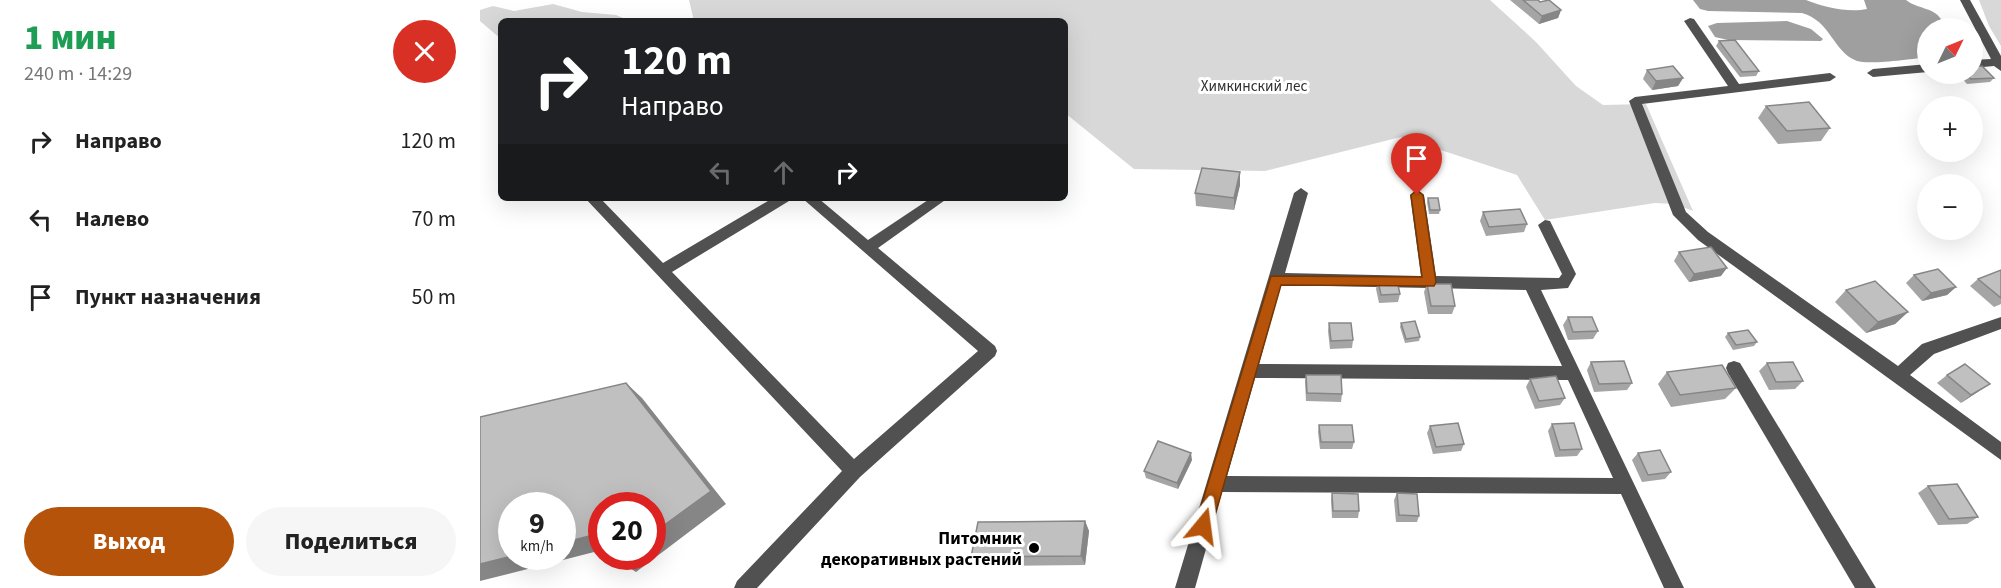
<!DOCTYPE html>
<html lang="ru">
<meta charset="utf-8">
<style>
body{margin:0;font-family:"Source Sans 3",sans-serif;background:#f6f6f6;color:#222;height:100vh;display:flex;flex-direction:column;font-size:22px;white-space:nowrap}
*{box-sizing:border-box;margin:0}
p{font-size:20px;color:#767676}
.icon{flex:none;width:33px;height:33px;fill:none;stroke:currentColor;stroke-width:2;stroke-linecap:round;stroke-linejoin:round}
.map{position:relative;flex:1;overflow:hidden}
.sheet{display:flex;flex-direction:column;background:#fff;width:480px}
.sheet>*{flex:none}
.guide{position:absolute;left:18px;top:18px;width:570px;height:183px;border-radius:9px;box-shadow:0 6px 24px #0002;background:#202124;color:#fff;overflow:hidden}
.needle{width:39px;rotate:47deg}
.tools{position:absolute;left:1437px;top:18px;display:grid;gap:12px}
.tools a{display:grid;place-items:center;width:66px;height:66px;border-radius:50%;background:#fff;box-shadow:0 6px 24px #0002;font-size:30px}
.speed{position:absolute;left:18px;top:492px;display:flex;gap:12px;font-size:30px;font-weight:700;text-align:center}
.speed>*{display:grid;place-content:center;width:78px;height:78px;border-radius:50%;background:#fff;box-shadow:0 6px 24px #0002;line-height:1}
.speed small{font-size:15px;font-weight:400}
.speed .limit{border:9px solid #d22;background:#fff;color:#111}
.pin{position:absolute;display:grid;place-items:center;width:51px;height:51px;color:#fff;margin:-62px -26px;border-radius:50% 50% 50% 0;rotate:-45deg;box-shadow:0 0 6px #0007}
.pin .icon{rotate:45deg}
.me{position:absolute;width:66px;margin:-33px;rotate:16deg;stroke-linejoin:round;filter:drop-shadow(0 0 4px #0008)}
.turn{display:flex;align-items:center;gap:21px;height:126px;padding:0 24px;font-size:27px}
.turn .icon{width:78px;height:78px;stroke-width:2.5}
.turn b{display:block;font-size:42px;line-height:51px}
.lanes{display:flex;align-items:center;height:57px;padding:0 24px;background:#0003;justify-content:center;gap:30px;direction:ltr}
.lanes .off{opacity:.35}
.round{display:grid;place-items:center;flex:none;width:63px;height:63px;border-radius:32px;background:#f6f6f6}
.headline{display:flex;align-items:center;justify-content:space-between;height:102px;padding:0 24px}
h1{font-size:36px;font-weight:800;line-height:45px;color:#1e9e55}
.action{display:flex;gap:12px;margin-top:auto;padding:12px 24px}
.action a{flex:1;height:69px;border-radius:36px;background:#b45309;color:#fff;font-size:24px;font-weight:800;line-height:69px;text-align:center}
.action a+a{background:#f6f6f6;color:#222}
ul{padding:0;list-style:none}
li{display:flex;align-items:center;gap:18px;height:78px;padding:0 24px}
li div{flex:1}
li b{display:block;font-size:22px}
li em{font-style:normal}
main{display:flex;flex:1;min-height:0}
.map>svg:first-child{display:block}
.green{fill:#d8d8d8}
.water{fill:#9f9f9f}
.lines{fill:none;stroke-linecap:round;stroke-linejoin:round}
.minor{fill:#515151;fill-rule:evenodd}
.wall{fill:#a5a5a5}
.shaded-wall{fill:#868686}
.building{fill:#c0c0c0;stroke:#868686;stroke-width:1.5}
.route{fill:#b45309;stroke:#753606;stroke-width:1.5}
.poi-dot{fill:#000;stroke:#fff;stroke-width:2}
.labels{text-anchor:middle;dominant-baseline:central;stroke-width:6;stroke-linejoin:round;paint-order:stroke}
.park-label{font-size:15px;fill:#2f2f2f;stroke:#fff}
.near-poi-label{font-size:18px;font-weight:bold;fill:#000;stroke:#fff;text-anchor:end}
</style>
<main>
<section class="sheet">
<div class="headline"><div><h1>1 мин</h1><p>240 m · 14:29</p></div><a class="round" style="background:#d93025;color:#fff"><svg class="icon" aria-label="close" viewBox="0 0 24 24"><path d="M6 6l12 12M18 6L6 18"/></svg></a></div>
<ul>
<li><svg class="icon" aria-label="right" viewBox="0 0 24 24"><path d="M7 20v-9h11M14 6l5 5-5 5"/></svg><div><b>Направо</b></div><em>120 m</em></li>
<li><svg class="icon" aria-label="left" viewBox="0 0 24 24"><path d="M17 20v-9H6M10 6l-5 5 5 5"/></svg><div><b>Налево</b></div><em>70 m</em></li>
<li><svg class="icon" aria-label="arrive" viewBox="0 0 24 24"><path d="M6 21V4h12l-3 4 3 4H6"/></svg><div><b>Пункт назначения</b></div><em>50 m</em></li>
</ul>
<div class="action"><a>Выход</a><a>Поделиться</a></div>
</section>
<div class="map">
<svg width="1521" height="588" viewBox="0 0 1521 588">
<rect width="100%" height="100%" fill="#fff"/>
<g class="green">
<polygon points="209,0 1010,0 1056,42 1096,86 1123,105 1166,104 1213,211 1195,204 1175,203 1065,220 1037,175 921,137 785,171 654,169 585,113 585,21 214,21"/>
<polygon points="1499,0 1521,0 1521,46 1509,26"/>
<polygon points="73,4 102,12 136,15 150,21 21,21 21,39 0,21 0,10 13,6 34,11"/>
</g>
<g class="water">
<path d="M1213 0H1326C1344 7 1368 13 1387 9L1384 0H1426C1437 9 1453 7 1461 19L1451 28H1448L1447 57C1433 59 1389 65 1377 61 1353 52 1351 21 1322 13L1228 11 1220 9Z"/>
<polygon points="1307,21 1331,29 1343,39 1341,41 1248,40 1235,37 1228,26 1237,23"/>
</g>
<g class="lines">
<g class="minor">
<polygon points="1480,0 1490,0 1521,56 1521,71 1514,66 1492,68 1492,60 1511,59"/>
<polygon points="1210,18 1214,19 1259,84 1350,73 1356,77 1350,81 1162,104 1206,212 1228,232 1418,366 1442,344 1521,317 1521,329 1454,354 1430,375 1521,442 1521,460 1218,240 1193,215 1149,101 1155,97 1248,86 1204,21"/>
<polygon points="1448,64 1448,72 1393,77 1387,73 1393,69"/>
<path d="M821 188 828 193 805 273 941 276 930 195 937 190 944 195 956 276 1079 278 1082 274 1058 225 1065 220 1070 221 1096 274 1088 288 1061 290 1204 588H1184L1141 494 742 492 715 588H695L814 193ZM801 285 1046 290 1082 366 779 364ZM775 378 1088 380 1133 478 747 476Z"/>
<polygon points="105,198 120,198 183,263 293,198 311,198 309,201 192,272 374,459 498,351 322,198 338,198 388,240 451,198 468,198 398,248 515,346 517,351 515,356 380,477 277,588 254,588 257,581 362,471"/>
<polygon points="1254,361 1260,363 1396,588 1375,588 1248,373 1246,368 1248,363"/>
</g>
</g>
<g class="wall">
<polygon points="1030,0 1058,0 1060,2 1081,10 1078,18 1059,24"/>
<polygon points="1239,41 1279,71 1276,76 1260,77 1236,46"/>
<polygon points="1167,70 1203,78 1198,86 1172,90 1163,79"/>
<polygon points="1478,74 1492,74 1514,78 1510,82 1487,84"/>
<polygon points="1286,106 1350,128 1341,141 1298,144 1278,118"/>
<polygon points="760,172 760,185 754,210 716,206 715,193"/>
<polygon points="948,198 960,210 959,214 949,214 947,202"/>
<polygon points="1003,212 1047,224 1044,232 1006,236 1000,221"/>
<polygon points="1199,252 1241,276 1209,282 1194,261"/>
<polygon points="1521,270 1521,304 1514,307 1490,286 1498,279"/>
<polygon points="1434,275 1476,287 1467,295 1442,301 1426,283"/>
<polygon points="898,281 920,294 918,302 899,303 896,289"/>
<polygon points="947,284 975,306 972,314 948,314 944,292"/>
<polygon points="1366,290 1428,312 1415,324 1386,333 1355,302"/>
<polygon points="1088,317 1118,331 1113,339 1088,340 1083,325"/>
<polygon points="849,323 873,340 872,348 850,349 848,331"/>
<polygon points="921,323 940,337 939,341 925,343 920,327"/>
<polygon points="1248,333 1277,342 1274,346 1253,350 1245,337"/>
<polygon points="1111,362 1152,383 1147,390 1114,392 1107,370"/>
<polygon points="1287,363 1323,381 1315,389 1289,390 1279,371"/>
<polygon points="1187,372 1256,388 1245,399 1191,407 1178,384"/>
<polygon points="826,375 862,394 861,402 826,401 825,382"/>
<polygon points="1467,375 1499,391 1481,403 1457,383"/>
<polygon points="1050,379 1085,398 1080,405 1055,409 1046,387"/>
<polygon points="1072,424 1102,449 1097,456 1075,457 1068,431"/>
<polygon points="839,425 874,442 872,449 840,449 838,432"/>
<polygon points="950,426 984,444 981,451 953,454 947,433"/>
<polygon points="1158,453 1191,472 1185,479 1162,482 1152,460"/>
<polygon points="712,460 698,489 666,478 664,471"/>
<polygon points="1448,486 1498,517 1487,524 1458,525 1438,493"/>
<polygon points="852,493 879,511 878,518 852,518 851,500"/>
<polygon points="917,493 939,516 937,522 916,522 914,500"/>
<polygon points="605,521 609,531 605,565 497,566 491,557"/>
</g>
<g class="shaded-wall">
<polygon points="1081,10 1078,18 1059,24 1062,16"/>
<polygon points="1203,78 1198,86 1172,90 1176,81"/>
<polygon points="760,172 760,185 754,210 754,198"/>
<polygon points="1247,268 1241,276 1209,282 1214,274"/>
<polygon points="1476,287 1467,295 1442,301 1451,293"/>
<polygon points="1428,312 1415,324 1386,333 1398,322"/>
<polygon points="146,383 162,398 246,504 156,572 137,560 142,556 172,556 172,534"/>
<polygon points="1510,384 1499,391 1481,403 1491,395"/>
<polygon points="711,453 712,460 698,489 697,483"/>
<polygon points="605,521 609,531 605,565 601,556"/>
<polygon points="109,536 122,544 122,550 0,581 0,564 32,556 82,556 82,543"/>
</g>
<g class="building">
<polygon points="1043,0 1058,0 1060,2 1069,0 1081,10 1062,16"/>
<polygon points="1255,40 1279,71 1262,72 1239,41"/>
<polygon points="1193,66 1203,78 1176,81 1167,70"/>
<polygon points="1502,66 1514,78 1491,79 1485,74 1492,74 1492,67"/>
<polygon points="1329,102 1350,128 1307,131 1286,106"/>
<polygon points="722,168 760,172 754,198 715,193"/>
<polygon points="948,198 958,198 960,210 950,210"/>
<polygon points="1040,209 1047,224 1009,227 1003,212"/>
<polygon points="1231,247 1247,268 1214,274 1199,252"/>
<polygon points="1458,269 1476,287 1451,293 1434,275"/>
<polygon points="1521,270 1521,298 1498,279"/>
<polygon points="898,281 917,281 920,294 901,295"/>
<polygon points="1395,281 1428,312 1398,322 1366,290"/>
<polygon points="947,284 971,284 975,306 951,306"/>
<polygon points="1088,317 1112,317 1118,331 1093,332"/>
<polygon points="935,321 940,337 926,339 921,323"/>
<polygon points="849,323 871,323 873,340 851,341"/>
<polygon points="1268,330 1277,342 1256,345 1248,333"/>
<polygon points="1144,361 1152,383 1119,384 1111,362"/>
<polygon points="1313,362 1323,381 1296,382 1287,363"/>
<polygon points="1485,364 1510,384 1491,395 1467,375"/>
<polygon points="1242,365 1256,388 1200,395 1187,372"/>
<polygon points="826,375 861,375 862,394 827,393"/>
<polygon points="1076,376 1085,398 1059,401 1050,379"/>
<polygon points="146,383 231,491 172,534 172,506 122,506 122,547 109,536 82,543 82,506 32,506 32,556 0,564 0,417"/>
<polygon points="978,423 984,444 956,447 950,426"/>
<polygon points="1094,423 1102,449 1080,450 1072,424"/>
<polygon points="839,425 872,425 874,442 841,442"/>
<polygon points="678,441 711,453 697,483 664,471"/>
<polygon points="1180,450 1191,472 1168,475 1158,453"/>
<polygon points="1477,484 1498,517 1469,519 1448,486"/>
<polygon points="852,493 878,494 879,511 853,511"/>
<polygon points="917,493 937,494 939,516 919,515"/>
<polygon points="605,521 601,556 491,557 498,522"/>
<polygon points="133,556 142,556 137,560"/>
</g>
<polygon class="route" points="937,190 943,195 956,282 954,286 801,285 732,526 729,531 723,534 717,531 715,526 791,276 942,277 931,195"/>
<circle class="poi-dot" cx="554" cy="548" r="6"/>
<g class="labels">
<g class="park-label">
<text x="774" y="86">Химкинский лес</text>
</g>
<g class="near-poi-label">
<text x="542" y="538">Питомник<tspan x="542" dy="21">декоративных растений</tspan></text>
</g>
</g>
</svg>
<div class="tools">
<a><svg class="needle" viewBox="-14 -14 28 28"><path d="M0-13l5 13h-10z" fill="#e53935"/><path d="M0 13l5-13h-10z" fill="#767676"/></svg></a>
<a>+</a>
<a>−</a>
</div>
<div class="speed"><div>9<small>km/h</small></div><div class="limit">20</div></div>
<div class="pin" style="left:937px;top:195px;background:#d93025"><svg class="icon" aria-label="arrive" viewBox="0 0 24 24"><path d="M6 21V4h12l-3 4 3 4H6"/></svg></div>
<svg class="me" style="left:723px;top:526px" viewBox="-20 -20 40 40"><path d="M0-17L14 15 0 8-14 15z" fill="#b45309" stroke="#fff" stroke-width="4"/></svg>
<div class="guide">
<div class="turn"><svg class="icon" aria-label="right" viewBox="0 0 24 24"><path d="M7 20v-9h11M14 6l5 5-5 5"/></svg><div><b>120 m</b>Направо</div></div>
<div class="lanes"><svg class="icon off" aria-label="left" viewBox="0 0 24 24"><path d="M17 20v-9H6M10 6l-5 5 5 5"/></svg><svg class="icon off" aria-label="ahead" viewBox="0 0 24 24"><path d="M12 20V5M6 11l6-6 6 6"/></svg><svg class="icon" aria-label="right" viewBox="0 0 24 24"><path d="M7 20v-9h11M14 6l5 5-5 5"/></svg></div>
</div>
</div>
</main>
